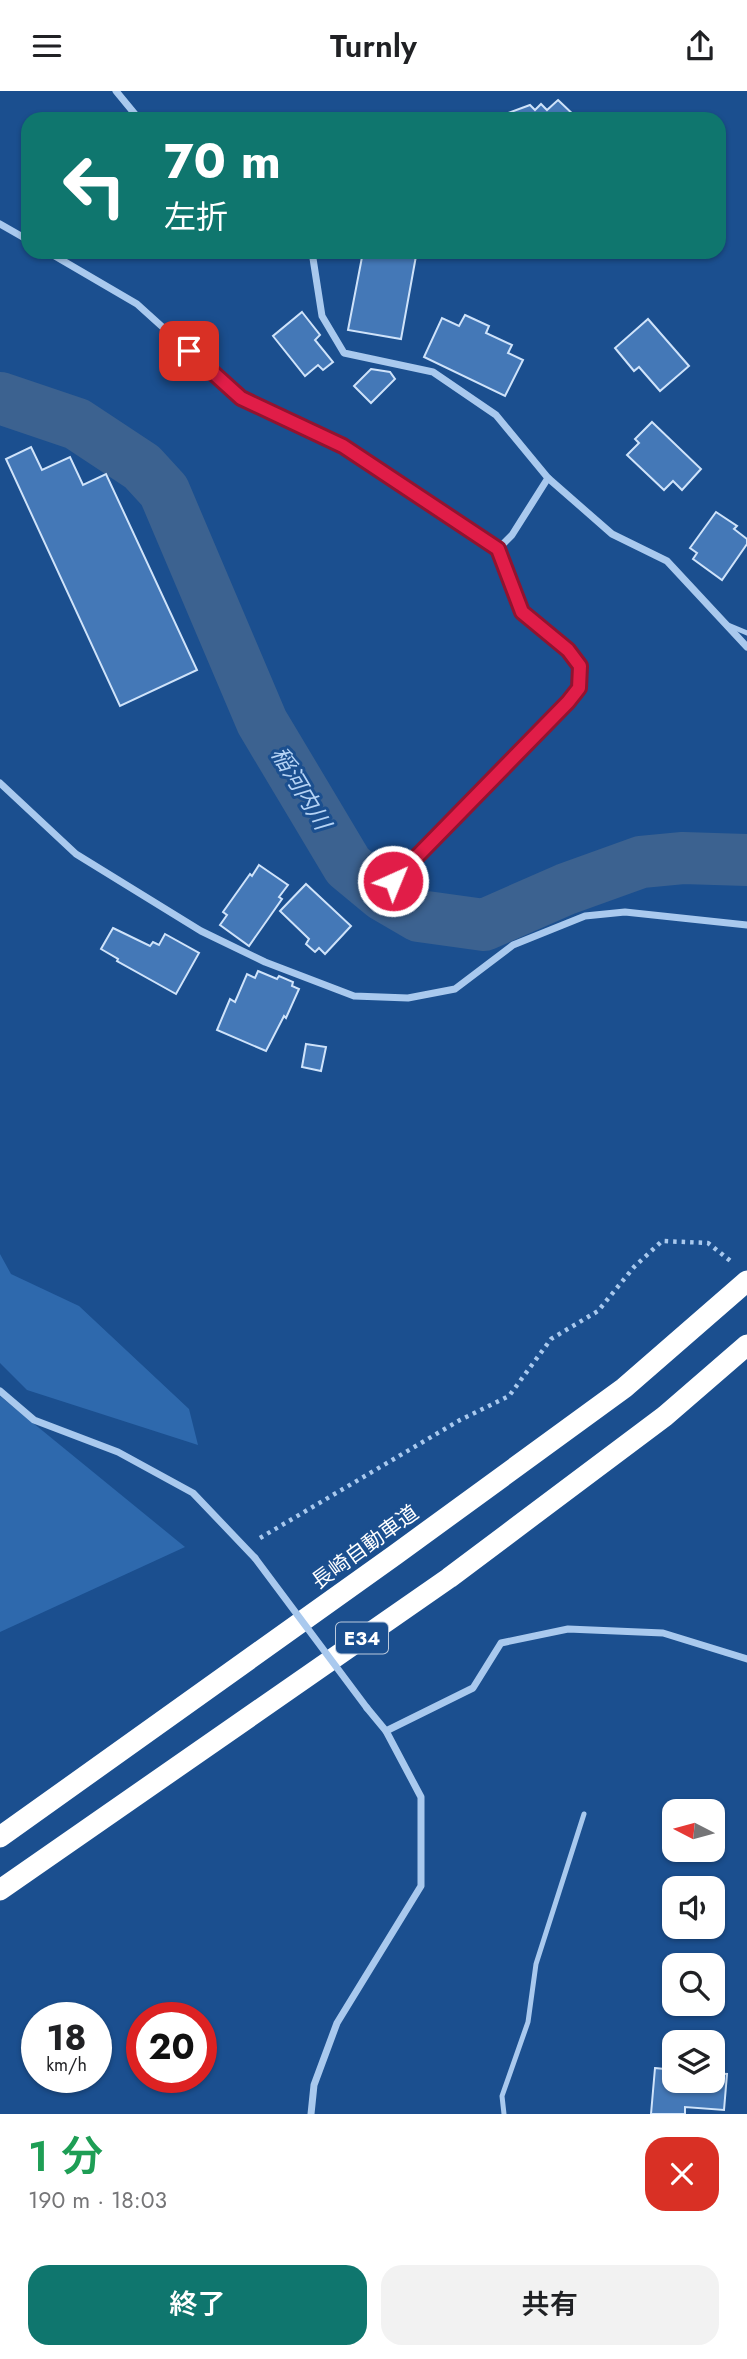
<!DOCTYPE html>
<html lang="ja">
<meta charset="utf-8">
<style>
body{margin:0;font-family:Jost,"Noto Sans JP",sans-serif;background:#f2f2f2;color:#202124;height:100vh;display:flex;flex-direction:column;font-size:26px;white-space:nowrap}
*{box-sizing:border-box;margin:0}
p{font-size:23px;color:#757577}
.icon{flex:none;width:38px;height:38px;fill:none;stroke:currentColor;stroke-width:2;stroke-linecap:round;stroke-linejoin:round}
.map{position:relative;height:2023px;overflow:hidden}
.details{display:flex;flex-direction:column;background:#fff;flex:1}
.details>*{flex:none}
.guide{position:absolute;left:21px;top:21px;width:705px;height:147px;border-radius:21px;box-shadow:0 2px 5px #0004;background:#0f766e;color:#fff;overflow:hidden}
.needle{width:46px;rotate:276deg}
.fabs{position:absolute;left:662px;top:1708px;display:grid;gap:14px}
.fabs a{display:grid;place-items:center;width:63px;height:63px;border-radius:14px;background:#fff;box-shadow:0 2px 5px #0004;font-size:35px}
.speed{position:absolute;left:21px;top:1911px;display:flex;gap:14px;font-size:35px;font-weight:700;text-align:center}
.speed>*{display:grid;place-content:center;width:91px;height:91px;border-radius:50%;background:#fff;box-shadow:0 2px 5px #0004;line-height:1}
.speed small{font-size:18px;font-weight:400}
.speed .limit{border:10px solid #d22;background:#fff;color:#111}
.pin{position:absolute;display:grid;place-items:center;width:60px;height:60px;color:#fff;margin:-30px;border-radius:14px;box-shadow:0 4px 10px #0006}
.me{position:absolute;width:77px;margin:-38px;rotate:44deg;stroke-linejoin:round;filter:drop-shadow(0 0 5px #0008)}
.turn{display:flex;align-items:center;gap:24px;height:147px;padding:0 28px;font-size:32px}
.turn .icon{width:91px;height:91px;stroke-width:2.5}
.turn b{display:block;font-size:49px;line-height:60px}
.round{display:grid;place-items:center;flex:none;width:74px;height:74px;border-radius:21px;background:#f2f2f2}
.head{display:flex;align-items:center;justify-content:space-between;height:119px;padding:0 28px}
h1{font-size:42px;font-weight:600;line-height:52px;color:#1e9e55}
.action{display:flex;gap:14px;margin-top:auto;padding:14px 28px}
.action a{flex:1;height:80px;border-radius:21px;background:#0f766e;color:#fff;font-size:28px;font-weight:600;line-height:80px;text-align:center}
.action a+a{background:#f2f2f2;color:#202124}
header{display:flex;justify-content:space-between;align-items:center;height:91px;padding:0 28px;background:#fff;font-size:32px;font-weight:600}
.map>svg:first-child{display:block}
.green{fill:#2e69ad}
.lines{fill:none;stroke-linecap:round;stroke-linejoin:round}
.river{stroke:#3c6290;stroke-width:52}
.building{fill:#4478b7;stroke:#cfe3fa;stroke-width:2}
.path{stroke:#a9c9ee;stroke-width:4.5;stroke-dasharray:3.5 5;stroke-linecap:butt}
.service{stroke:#a9c9ee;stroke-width:5}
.minor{stroke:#a9c9ee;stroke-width:7}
.motorway{stroke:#fff;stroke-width:21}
.minor-bridge{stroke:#a9c9ee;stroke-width:7}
.route-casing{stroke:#92132f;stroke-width:18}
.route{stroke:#e11d48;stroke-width:12}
.labels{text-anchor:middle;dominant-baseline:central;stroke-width:6;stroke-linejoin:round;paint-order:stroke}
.shield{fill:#1b4f8f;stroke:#bbcadd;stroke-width:2}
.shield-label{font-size:19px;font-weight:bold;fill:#fff}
.street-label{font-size:21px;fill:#fff;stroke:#1b4f8f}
.water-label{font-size:23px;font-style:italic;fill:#b5d3f5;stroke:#1b4f8f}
</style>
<header><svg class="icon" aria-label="menu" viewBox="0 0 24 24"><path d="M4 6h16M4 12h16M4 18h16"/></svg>Turnly<svg class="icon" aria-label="share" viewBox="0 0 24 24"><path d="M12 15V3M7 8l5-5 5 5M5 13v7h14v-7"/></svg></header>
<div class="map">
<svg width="747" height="2023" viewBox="0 0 747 2023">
<rect width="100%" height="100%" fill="#1b4f8f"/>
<g class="green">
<polygon points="0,1163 11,1183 79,1215 189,1318 198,1354 27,1299 0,1272"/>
<polygon points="0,1305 185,1456 0,1541"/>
</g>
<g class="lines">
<polyline class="river" points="0,307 77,333 142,376 164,400 262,631 348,775 383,804 419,825 484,834 566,798 641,771 683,767 747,769"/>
</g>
<g class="building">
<polygon points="558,9 578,28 503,28 508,22 530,14 535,19 541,13 547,19"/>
<polygon points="363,161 395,161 416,165 401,248 348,239"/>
<polygon points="302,221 320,244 315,249 333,271 323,279 318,274 305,285 273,245"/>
<polygon points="465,224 489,235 486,242 512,254 508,262 523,269 505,305 424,266 442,227 459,235"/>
<polygon points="648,228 689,275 660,300 639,276 634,280 615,257"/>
<polygon points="371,278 390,281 395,288 371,312 354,295"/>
<polygon points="652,331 701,378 682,399 673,390 664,399 627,364 639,352 635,348"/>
<polygon points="31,356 42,379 70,366 83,394 106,383 197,579 120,615 6,368"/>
<polygon points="716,421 737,435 734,438 747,448 747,453 722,489 693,468 697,462 690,457"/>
<polygon points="259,774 288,794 279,806 282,808 249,855 220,834 227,824 223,821 250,783 252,785"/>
<polygon points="306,793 351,835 325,863 319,857 315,861 306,853 309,848 280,820"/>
<polygon points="113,837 150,855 153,851 159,854 165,843 199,862 176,903 117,870 118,868 101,858"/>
<polygon points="258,880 277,888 279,885 293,891 292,895 299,898 286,927 284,925 266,960 217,939 230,908 235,911 247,883 255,887"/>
<polygon points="306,953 326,956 321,980 302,976"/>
<polygon points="655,1977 674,1979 674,1990 712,1990 712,1982 727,1983 724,2019 685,2016 685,2023 651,2023"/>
</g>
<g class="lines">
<polyline class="path" points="260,1447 460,1329 509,1305 551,1248 598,1220 634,1176 662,1150 708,1152 733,1172"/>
<g class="service">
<polyline points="728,534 747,542"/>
<polyline points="393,790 579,597 580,575 568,559 522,521 498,458"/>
<polyline points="504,2023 502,2005 528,1931 536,1873 584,1723"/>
</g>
<g class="minor">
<polyline points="116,0 139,28"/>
<polyline points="0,133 28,149"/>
<polyline points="48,161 137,213 241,307 343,355 498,458 512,444 548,387"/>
<polyline points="312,161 322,225 344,262 433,281 496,324 548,387 612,443 667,470 747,556"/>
<polyline points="0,692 76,763 201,840 265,871 354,905 408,907 455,898 513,854 585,825 625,821 747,834"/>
<polyline points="0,1300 34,1329 118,1361 193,1402 255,1467"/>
<polyline points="386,1640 473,1597 501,1552 568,1538 663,1542 747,1568"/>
<polyline points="311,2023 314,1994 337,1932 421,1795 421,1706 386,1640 367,1617"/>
</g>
<g class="motorway">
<polyline points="0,1746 395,1464 624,1297 747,1190"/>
<polyline points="0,1799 449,1487 665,1325 747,1254"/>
</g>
<polyline class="minor-bridge" points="255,1467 367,1617"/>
</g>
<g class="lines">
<defs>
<polyline id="route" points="189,260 241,307 343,355 498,458 522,521 568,559 580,575 579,597 568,611 393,790"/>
</defs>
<use href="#route" class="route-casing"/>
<use href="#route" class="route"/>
</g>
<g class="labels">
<rect class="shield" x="336" y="1531.5" width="52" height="31" rx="5"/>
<g class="shield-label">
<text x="362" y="1547">E34</text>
</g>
<g class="street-label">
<text transform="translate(365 1456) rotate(-36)">長崎自動車道</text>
</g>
<g class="water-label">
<text transform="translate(301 697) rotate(59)">稲河内川</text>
</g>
</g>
</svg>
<div class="fabs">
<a><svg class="needle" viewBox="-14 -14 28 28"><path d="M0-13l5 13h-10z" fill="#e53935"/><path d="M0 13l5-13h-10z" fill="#757577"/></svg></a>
<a><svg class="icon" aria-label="sound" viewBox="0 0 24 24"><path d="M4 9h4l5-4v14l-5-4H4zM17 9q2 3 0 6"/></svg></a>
<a><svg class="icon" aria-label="search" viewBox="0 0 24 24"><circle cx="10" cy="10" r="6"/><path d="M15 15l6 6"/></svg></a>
<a><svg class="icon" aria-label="layers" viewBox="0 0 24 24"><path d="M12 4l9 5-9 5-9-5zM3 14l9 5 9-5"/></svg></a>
</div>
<div class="speed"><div>18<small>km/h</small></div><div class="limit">20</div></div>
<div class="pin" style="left:189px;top:260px;background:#d93025"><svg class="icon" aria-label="arrive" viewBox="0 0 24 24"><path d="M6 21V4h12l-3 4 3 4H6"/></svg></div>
<svg class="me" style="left:393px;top:790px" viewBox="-20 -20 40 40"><circle r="17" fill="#e11d48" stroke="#fff" stroke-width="3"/><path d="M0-11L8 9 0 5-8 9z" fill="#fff"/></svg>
<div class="guide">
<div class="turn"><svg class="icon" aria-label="left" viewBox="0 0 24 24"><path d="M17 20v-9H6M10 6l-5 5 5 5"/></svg><div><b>70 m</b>左折</div></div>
</div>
</div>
<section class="details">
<div class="head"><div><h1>1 分</h1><p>190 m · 18:03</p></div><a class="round" style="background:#d93025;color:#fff"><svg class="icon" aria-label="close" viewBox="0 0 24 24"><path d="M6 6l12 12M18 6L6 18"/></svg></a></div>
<div class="action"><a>終了</a><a>共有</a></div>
</section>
